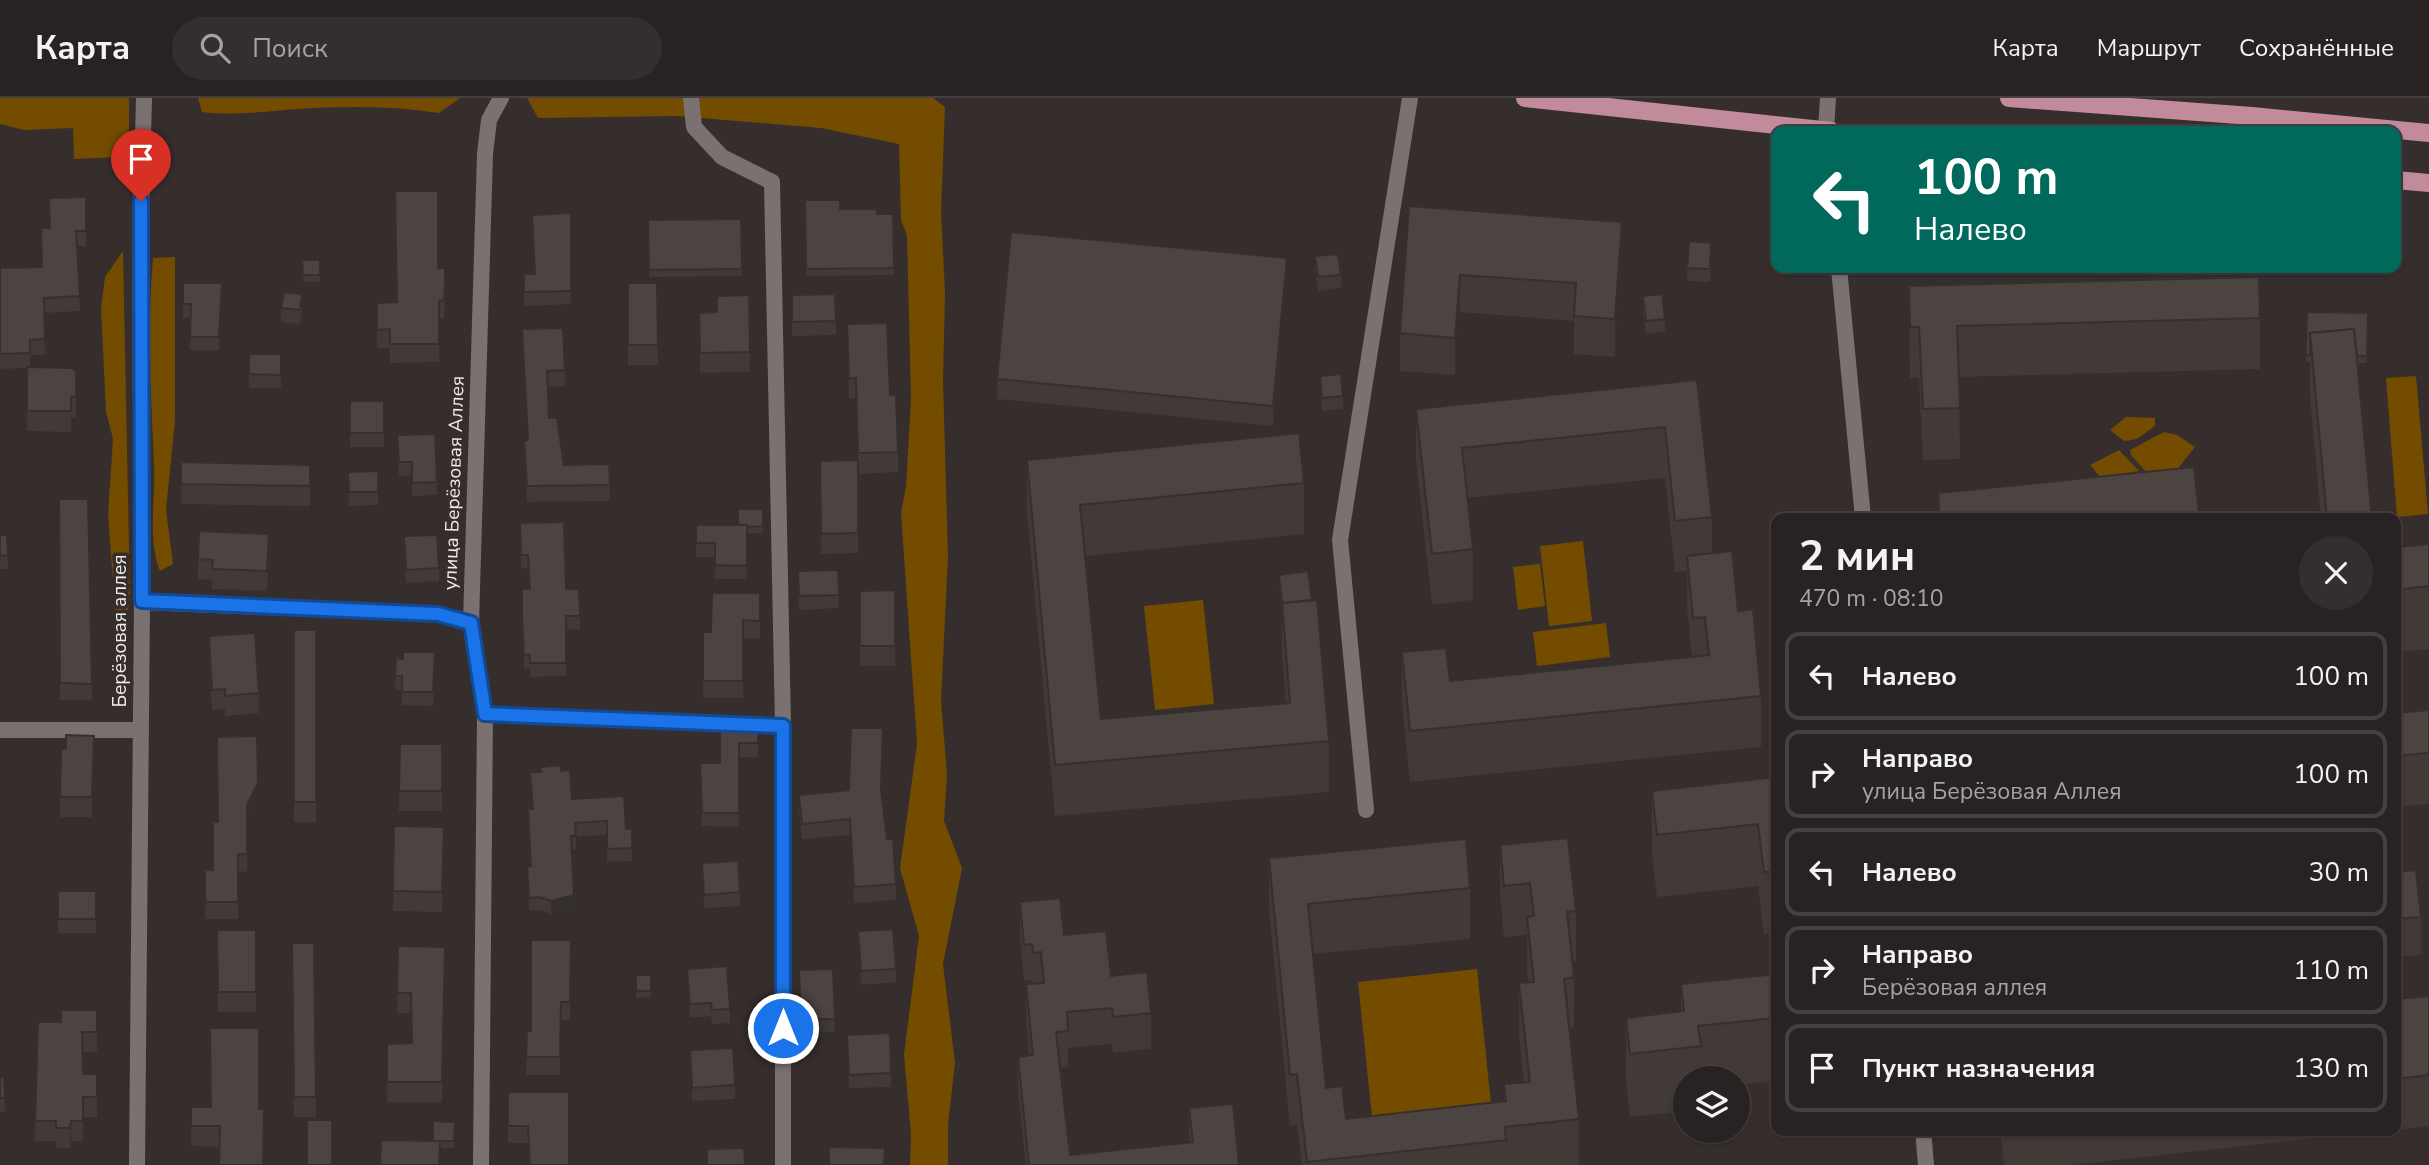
<!DOCTYPE html>
<html lang="ru">
<meta charset="utf-8">
<style>
body{margin:0;font-family:"Nunito Sans",sans-serif;background:#342f2f;color:#f1f3f6;height:100vh;display:flex;flex-direction:column;font-size:26px;white-space:nowrap}
*{box-sizing:border-box;margin:0}
p{font-size:23px;color:#a5a4a5}
.icon{flex:none;width:38px;height:38px;fill:none;stroke:currentColor;stroke-width:2;stroke-linecap:round;stroke-linejoin:round}
.map{position:relative;flex:1;overflow:hidden}
.sheet{position:absolute;left:1771px;top:415px;width:630px;height:623px;display:flex;flex-direction:column;background:#282222;border-radius:14px;box-shadow:0 2px 5px #0004,0 0 0 2px #443f40}
.sheet>*{flex:none}
.hud{position:absolute;left:1771px;top:28px;width:630px;height:147px;border-radius:14px;box-shadow:0 2px 5px #0004,0 0 0 2px #443f40;background:#00695c;color:#fff;overflow:hidden}
.tools{position:absolute;left:1673px;top:968px;display:grid;gap:14px}
.tools a{display:grid;place-items:center;width:77px;height:77px;border-radius:50%;background:#282222;box-shadow:0 2px 5px #0004,0 0 0 2px #443f40;font-size:35px}
.pin{position:absolute;display:grid;place-items:center;width:60px;height:60px;color:#fff;margin:-72px -30px;border-radius:50% 50% 50% 0;rotate:-45deg;box-shadow:0 0 7px #0007}
.pin .icon{rotate:45deg}
.me{position:absolute;width:77px;margin:-38px;rotate:0deg;stroke-linejoin:round;filter:drop-shadow(0 0 5px #0008)}
.turn{display:flex;align-items:center;gap:24px;height:147px;padding:0 28px;font-size:32px}
.turn .icon{width:91px;height:91px;stroke-width:2.5}
.turn b{display:block;font-size:49px;line-height:60px}
.round{display:grid;place-items:center;flex:none;width:74px;height:74px;border-radius:37px;background:#342f2f}
.head{display:flex;align-items:center;justify-content:space-between;height:119px;padding:0 28px}
h1{font-size:42px;font-weight:700;line-height:52px}
ul{padding:0;list-style:none}
li{display:flex;align-items:center;gap:21px;height:88px;margin:0 14px 10px;padding:0 14px;border:4px solid #443f40;border-radius:14px}
li div{flex:1}
li b{display:block;font-size:26px}
li em{font-style:normal}
header{display:flex;align-items:center;gap:42px;box-sizing:border-box;height:98px;padding:0 35px;background:#282222;border-bottom:2px solid #443f40}
header strong{font-size:33px}
nav{display:flex;gap:38px;margin-inline-start:auto;font-size:24px}
.search{width:490px;height:63px;background:#342f2f;display:flex;align-items:center;gap:18px;box-sizing:border-box;padding:0 24px;border-radius:38px;color:#a5a4a5;font-size:26px}
.map>svg:first-child{display:block}
.green{fill:#734c00}
.lines{fill:none;stroke-linecap:round;stroke-linejoin:round}
.street{stroke:#7b7170;stroke-width:16}
.primary{stroke:#c28b9b;stroke-width:18}
.wall{fill:#413a37}
.shaded-wall{fill:#35302d}
.building{fill:#4c4440;stroke:#35302d;stroke-width:2}
.route-casing{stroke:#114b97;stroke-width:18}
.route{stroke:#1a73e8;stroke-width:12}
.labels{text-anchor:middle;dominant-baseline:central;stroke-width:7;stroke-linejoin:round;paint-order:stroke}
.street-label{font-size:19px;fill:#f1ebeb;stroke:#362e2d}
</style>
<header>
<strong>Карта</strong>
<div class="search"><svg class="icon" aria-label="search" viewBox="0 0 24 24"><circle cx="10" cy="10" r="6"/><path d="M15 15l6 6"/></svg>Поиск</div>
<nav><a>Карта</a><a>Маршрут</a><a>Сохранённые</a></nav>
</header>
<div class="map">
<svg width="2429" height="1067" viewBox="0 0 2429 1067">
<rect width="100%" height="100%" fill="#362e2d"/>
<g class="green">
<polygon points="0,0 129,0 129,34 121,59 74,61 73,30 24,32 0,26"/>
<path d="M198 0H460L439 15C392 8 346 8 299 11 267 13 234 18 202 14Z"/>
<polygon points="527,0 933,0 945,9 941,113 945,195 943,283 948,458 941,603 947,677 944,723 962,770 943,866 955,965 948,1027 948,1067 910,1067 911,1036 904,957 919,838 900,770 917,646 901,415 906,388 911,301 907,137 901,122 899,46 821,30 677,18 538,20"/>
<polygon points="123,153 130,499 119,562 108,417 113,341 106,313 101,210 105,179"/>
<path d="M175 159V322L166 412 173 466 160 473C147 440 156 402 154 366 151 297 147 229 153 160Z"/>
<polygon points="2416,278 2428,416 2397,419 2386,280"/>
<polygon points="2126,319 2155,320 2155,328 2137,341 2124,343 2110,332"/>
<polygon points="2164,334 2177,337 2195,349 2176,373 2148,376 2131,357 2130,352"/>
<polygon points="2119,352 2139,373 2101,380 2090,367"/>
<polygon points="1583,443 1592,523 1549,528 1540,448"/>
<polygon points="1540,466 1545,508 1518,512 1513,469"/>
<polygon points="1203,502 1214,606 1155,612 1144,508"/>
<polygon points="1606,525 1610,559 1537,568 1533,534"/>
<polygon points="1477,871 1491,1006 1372,1019 1358,884"/>
</g>
<g class="lines">
<g class="street">
<polyline points="691,0 694,29 722,59 772,84 783,628 783,1067"/>
<polyline points="1826,33 1828,0"/>
<polyline points="1839,170 1863,420"/>
<polyline points="142,504 438,516 471,525"/>
<polyline points="485,616 783,628"/>
<polyline points="0,632 141,632"/>
<polyline points="1366,712 1340,442 1410,0"/>
<polyline points="1923,1032 1926,1067"/>
<polyline points="137,1067 142,504 140,154 144,0"/>
<polyline points="481,1067 485,616 471,525 485,56 489,22 501,0"/>
</g>
<g class="primary">
<polyline points="1525,0 1831,33"/>
<polyline points="2009,0 2252,18 2429,35"/>
<polyline points="2396,82 2429,85"/>
</g>
</g>
<g class="wall">
<polygon points="86,99 86,148 77,148 80,213 44,215 45,257 30,257 30,269 76,273 76,319 71,319 71,334 27,333 27,270 0,271 0,170 41,169 50,130"/>
<polygon points="805,102 840,111 877,116 893,116 894,177 806,178"/>
<polygon points="1409,108 1622,162 1615,259 1574,256 1574,223 1460,214 1455,277 1400,273 1400,235"/>
<polygon points="571,115 571,206 524,208 524,176 534,176 532,117"/>
<polygon points="741,121 742,178 649,179 648,122"/>
<polygon points="1315,158 1341,177 1341,190 1318,193 1315,172"/>
<polygon points="1711,158 1710,184 1687,183 1687,170"/>
<polygon points="302,162 320,162 320,184 303,184"/>
<polygon points="438,170 445,204 444,221 439,221 439,264 390,265 390,250 377,250 377,205 397,204"/>
<polygon points="1287,181 1273,328 997,301 997,281"/>
<polygon points="183,185 222,199 219,252 190,252 191,220 183,220"/>
<polygon points="628,185 657,185 658,267 628,267"/>
<polygon points="1909,188 2260,220 2260,271 1959,279 1960,361 1923,362 1919,280 1910,280"/>
<polygon points="835,196 836,237 792,238 792,197"/>
<polygon points="749,197 750,274 700,275 699,215 717,214"/>
<polygon points="1643,198 1665,221 1665,234 1646,236 1643,212"/>
<polygon points="281,210 302,210 300,226 281,224"/>
<polygon points="2307,214 2368,215 2367,265 2358,265 2372,420 2321,420 2310,298 2310,264 2306,264"/>
<polygon points="847,226 890,297 898,354 898,374 858,376 858,367 858,455 821,456 820,363 858,362 856,300 849,301"/>
<polygon points="522,231 565,272 565,288 548,289 549,320 564,367 609,366 610,403 527,404 524,342 528,342"/>
<rect x="249" y="256" width="32" height="34"/>
<polygon points="1320,278 1343,298 1343,311 1322,313 1320,291"/>
<polygon points="1697,282 1712,419 1712,456 1738,513 1761,598 1761,649 1410,684 1402,605 1402,554 1450,583 1692,559 1687,509 1687,473 1675,474 1665,380 1467,400 1473,451 1473,502 1432,507 1416,362 1416,311"/>
<rect x="350" y="303" width="34" height="46"/>
<polygon points="397,337 437,384 437,397 412,398 412,377 399,378"/>
<polygon points="1027,362 1304,385 1304,436 1085,458 1101,621 1286,605 1282,556 1282,518 1279,491 1279,477 1329,643 1329,694 1055,718 1027,413"/>
<polygon points="181,364 310,367 310,408 181,406"/>
<polygon points="378,373 378,407 349,408 348,374"/>
<polygon points="1938,395 2199,415 2199,420 1938,420"/>
<polygon points="59,401 88,401 92,602 60,602"/>
<polygon points="763,411 763,435 747,435 747,481 715,481 715,459 696,459 696,427 738,427"/>
<polygon points="520,425 566,491 579,491 580,531 566,532 566,578 530,579 530,570 524,571 522,491 529,491 528,470 521,471"/>
<polygon points="0,437 7,437 8,471 0,471"/>
<polygon points="404,438 439,470 439,483 406,485"/>
<polygon points="2429,446 2429,551 2396,554 2396,449"/>
<polygon points="269,456 267,493 212,491 212,482 198,481 198,461"/>
<polygon points="838,472 839,510 799,512 798,473"/>
<polygon points="895,492 895,568 860,568 860,493"/>
<polygon points="760,495 760,540 743,540 743,600 703,600 703,534 711,534"/>
<polygon points="294,532 316,532 316,725 294,724"/>
<polygon points="209,538 259,595 259,615 225,618 225,611 212,612 209,558"/>
<polygon points="435,554 433,608 402,607 402,592 395,592 396,560 403,561"/>
<polygon points="2429,612 2429,706 2396,709 2396,615"/>
<polygon points="758,626 758,659 739,659 739,729 702,728 700,679 720,665"/>
<polygon points="94,638 92,719 60,719 61,651 66,651"/>
<polygon points="400,646 442,646 442,713 399,713"/>
<polygon points="883,646 881,694 887,741 896,786 896,802 854,805 850,737 802,741 799,713 799,697 849,692"/>
<polygon points="561,673 572,701 626,731 632,731 632,763 607,764 607,737 576,738 576,751 572,752 574,811 551,817 540,812 529,813 527,769 530,768 528,725 528,711 532,711 530,674"/>
<polygon points="1776,679 1776,851 1775,835 1764,836 1758,788 1657,799 1652,756 1652,693"/>
<polygon points="258,702 247,724 247,774 238,773 238,821 205,821 205,772 213,772 218,724"/>
<polygon points="394,728 444,729 442,814 393,813"/>
<polygon points="1500,747 1576,813 1576,864 1572,864 1574,879 1574,930 1569,931 1579,1021 1579,1067 1302,1067 1297,1027 1290,1028 1269,811 1269,760 1470,790 1470,841 1313,856 1326,990 1346,1021 1504,1003 1504,986 1524,984 1519,936 1519,885 1528,884 1527,870 1527,837 1504,839 1500,798"/>
<polygon points="702,765 740,794 740,808 704,810"/>
<polygon points="2396,774 2421,819 2421,857 2396,859"/>
<rect x="58" y="793" width="38" height="42"/>
<polygon points="1020,804 1064,837 1111,878 1151,915 1151,951 1113,955 1112,946 1068,950 1068,969 1060,970 1070,1057 1189,1045 1189,1010 1239,1067 1026,1067 1018,995 1018,959 1029,958 1026,922 1026,886 1033,886 1032,882 1024,883 1020,840"/>
<polygon points="217,832 256,832 256,914 218,914"/>
<polygon points="858,833 896,871 896,884 861,887"/>
<polygon points="571,842 570,922 561,922 560,977 526,977 527,933 531,933"/>
<polygon points="292,845 314,845 316,1019 294,1019"/>
<polygon points="398,848 445,869 442,1004 387,1004 387,946 411,945 411,915 397,915"/>
<polygon points="687,871 730,911 730,925 712,926 711,918 690,920"/>
<polygon points="833,871 835,934 801,935 799,886"/>
<polygon points="1776,876 1776,983 1738,987 1738,980 1685,980 1685,1013 1630,1019 1626,982 1626,920 1681,914 1681,886"/>
<polygon points="636,877 651,877 651,899 636,900"/>
<polygon points="2429,898 2429,1028 2396,1032 2396,901"/>
<polygon points="97,912 97,954 83,954 83,976 97,976 97,1019 83,1019 83,1043 71,1043 70,1050 56,1050 56,1043 35,1043 35,1023 61,924"/>
<polygon points="259,930 220,1049 191,1048 191,1009 211,1009"/>
<polygon points="847,937 891,975 891,989 849,990"/>
<polygon points="690,952 735,987 735,1001 692,1003"/>
<polygon points="0,979 4,979 5,1014 0,1014"/>
<polygon points="508,994 569,1067 529,1067 528,1045 508,1045"/>
<polygon points="455,1024 454,1050 440,1050 433,1043"/>
<polygon points="2000,1032 2387,1032 2072,1067 2004,1067"/>
</g>
<g class="shaded-wall">
<polygon points="1622,124 1622,162 1615,259 1615,221"/>
<polygon points="1287,160 1287,181 1273,328 1273,308"/>
<polygon points="1460,177 1460,214 1455,277 1455,240"/>
<polygon points="258,685 258,702 247,724 247,707"/>
<polygon points="574,797 574,811 551,817 551,803"/>
<polygon points="71,1023 71,1043 70,1050 70,1030"/>
</g>
<g class="building">
<polygon points="395,93 438,93 438,170 445,170 445,186 444,202 439,203 439,246 390,246 390,231 377,232 377,205 397,204"/>
<polygon points="86,99 86,133 76,133 80,198 44,200 45,241 30,242 30,255 0,256 0,170 42,169 41,130 50,130 49,100"/>
<polygon points="805,102 840,102 840,111 877,111 877,116 893,116 894,170 806,171"/>
<polygon points="1409,108 1622,124 1615,221 1574,218 1576,185 1460,177 1455,240 1400,235"/>
<polygon points="571,115 571,193 524,194 524,176 535,176 532,117"/>
<polygon points="741,121 742,171 649,172 648,122"/>
<polygon points="1011,134 1287,160 1273,308 997,281"/>
<polygon points="1689,143 1711,145 1710,171 1687,170"/>
<polygon points="1338,156 1341,177 1318,179 1315,158"/>
<polygon points="302,162 320,162 320,177 303,177"/>
<polygon points="2259,179 2260,220 1957,228 1960,310 1923,311 1919,229 1910,229 1909,188"/>
<polygon points="183,185 222,185 219,239 190,239 191,206 183,206"/>
<polygon points="628,185 657,185 658,247 628,247"/>
<polygon points="284,194 302,196 300,212 281,210"/>
<polygon points="835,196 836,223 792,224 792,197"/>
<polygon points="1662,196 1665,221 1646,223 1643,198"/>
<polygon points="749,197 750,254 700,255 699,215 717,214 717,198"/>
<polygon points="2307,214 2368,215 2367,258 2357,258 2354,231 2310,235 2310,257 2306,257"/>
<polygon points="887,225 890,297 896,297 898,354 858,355 856,280 849,281 847,226"/>
<polygon points="563,230 565,272 547,273 549,320 557,320 564,367 609,366 610,387 527,388 524,342 528,342 522,231"/>
<polygon points="2354,231 2372,420 2327,420 2310,235"/>
<polygon points="249,256 281,256 281,277 249,276"/>
<polygon points="27,269 71,270 76,273 76,298 71,299 71,313 27,313"/>
<polygon points="1341,276 1343,298 1322,300 1320,278"/>
<polygon points="1697,282 1712,419 1675,423 1665,329 1462,350 1473,451 1432,456 1416,311"/>
<rect x="350" y="303" width="34" height="32"/>
<polygon points="1299,335 1304,385 1080,407 1101,621 1290,605 1282,505 1317,502 1329,643 1055,667 1027,362"/>
<polygon points="435,336 437,384 412,385 412,364 399,364 397,337"/>
<polygon points="858,362 858,435 821,436 820,363"/>
<polygon points="181,364 310,367 310,388 181,386"/>
<polygon points="2194,369 2199,415 2150,420 1940,420 1938,395"/>
<polygon points="378,373 378,394 349,394 348,374"/>
<polygon points="59,401 88,401 92,586 60,585"/>
<polygon points="738,411 763,411 763,428 747,429 747,427 738,427"/>
<polygon points="564,424 566,491 579,491 580,518 566,518 566,565 530,565 530,557 524,557 522,518 522,491 530,491 528,457 521,457 520,425"/>
<polygon points="696,427 747,427 747,468 715,467 715,445 696,445"/>
<polygon points="199,433 269,436 267,473 212,471 213,462 198,461"/>
<polygon points="0,437 7,437 8,457 0,458"/>
<polygon points="437,437 439,470 406,472 404,438"/>
<polygon points="2429,446 2429,488 2396,492 2396,449"/>
<polygon points="1732,453 1738,513 1753,511 1761,598 1410,633 1402,554 1446,550 1450,583 1709,557 1705,519 1693,520 1687,458"/>
<polygon points="838,472 839,497 799,498 798,473"/>
<polygon points="1308,473 1312,502 1282,505 1279,477"/>
<polygon points="895,492 895,548 860,548 860,493"/>
<polygon points="712,495 760,495 760,523 743,522 743,583 703,583 703,534 711,534"/>
<rect x="294" y="532" width="22" height="172"/>
<polygon points="255,535 259,595 225,598 225,591 212,592 209,538"/>
<polygon points="403,554 435,554 433,594 402,594 402,578 395,578 396,560 403,561"/>
<polygon points="2429,612 2429,655 2396,658 2396,615"/>
<polygon points="720,626 758,626 758,645 739,645 739,715 702,715 700,665 720,665"/>
<polygon points="851,630 883,630 881,691 887,741 893,741 896,786 854,789 850,721 802,726 799,697 849,692"/>
<polygon points="66,637 94,638 92,699 60,699 61,651 66,651"/>
<polygon points="257,638 258,685 247,707 247,756 238,756 238,804 205,804 205,772 213,772 213,724 218,724 217,639"/>
<polygon points="400,646 442,646 442,693 399,693"/>
<polygon points="561,667 561,673 570,672 572,701 624,698 626,731 632,731 632,750 607,751 607,723 575,725 576,738 571,738 574,797 551,803 540,799 529,800 527,769 531,768 528,711 533,711 530,674 541,674 540,669"/>
<polygon points="1776,679 1776,788 1775,773 1764,774 1758,726 1657,737 1652,693"/>
<polygon points="394,728 444,729 442,794 393,793"/>
<polygon points="1568,740 1576,813 1567,814 1574,879 1564,881 1579,1021 1505,1029 1506,1042 1307,1064 1297,976 1290,977 1269,760 1466,741 1470,790 1308,806 1326,990 1342,988 1346,1021 1506,1003 1504,986 1530,984 1519,885 1534,884 1527,819 1534,818 1530,785 1504,788 1500,747"/>
<polygon points="738,763 740,794 704,797 702,765"/>
<polygon points="2416,772 2421,819 2396,821 2396,774"/>
<rect x="58" y="793" width="38" height="28"/>
<polygon points="1060,800 1064,837 1106,833 1111,878 1147,874 1151,915 1113,919 1112,910 1067,914 1068,933 1056,934 1070,1057 1193,1044 1189,1010 1233,1006 1239,1067 1029,1067 1018,959 1033,957 1026,886 1044,885 1041,854 1033,855 1032,846 1024,847 1020,804"/>
<polygon points="893,831 896,871 861,873 858,833"/>
<polygon points="217,832 256,832 256,894 218,894"/>
<polygon points="531,842 571,842 570,904 561,904 560,959 526,959 527,933 531,933"/>
<polygon points="292,845 314,845 316,999 294,999"/>
<polygon points="398,848 445,849 442,984 387,984 387,946 412,945 411,895 397,895"/>
<polygon points="727,868 730,911 712,912 711,905 690,906 687,871"/>
<polygon points="833,871 835,921 801,922 799,872"/>
<polygon points="1776,876 1776,920 1698,928 1701,948 1630,956 1626,920 1684,913 1681,886"/>
<rect x="636" y="877" width="15" height="16"/>
<polygon points="2429,898 2429,977 2396,981 2396,901"/>
<polygon points="61,912 97,912 97,934 82,934 83,976 97,976 97,999 83,999 83,1023 71,1023 70,1030 56,1030 56,1023 35,1023 38,924 61,924"/>
<polygon points="210,930 259,930 259,1011 264,1011 263,1067 219,1067 220,1028 191,1028 191,1009 211,1009"/>
<polygon points="890,935 891,975 849,977 847,937"/>
<polygon points="733,950 735,987 692,990 690,952"/>
<polygon points="0,979 4,979 5,1000 0,1000"/>
<polygon points="508,994 569,994 569,1067 530,1067 528,1028 508,1028"/>
<rect x="307" y="1022" width="25" height="45"/>
<polygon points="433,1023 455,1024 454,1043 433,1043"/>
<polygon points="381,1042 440,1043 439,1067 380,1067"/>
<polygon points="829,1049 885,1050 884,1067 829,1067"/>
<polygon points="744,1050 745,1067 707,1067 707,1051"/>
</g>
<g class="lines">
<defs>
<polyline id="route" points="141,103 142,503 438,516 471,525 485,616 783,628 783,930"/>
</defs>
<use href="#route" class="route-casing"/>
<use href="#route" class="route"/>
</g>
<g class="labels">
<g class="street-label">
<text transform="translate(454 385) rotate(-88)">улица Берёзовая Аллея</text>
<text transform="translate(120 533) rotate(-90)">Берёзовая аллея</text>
</g>
</g>
</svg>
<div class="tools">
<a><svg class="icon" aria-label="layers" viewBox="0 0 24 24"><path d="M12 4l9 5-9 5-9-5zM3 14l9 5 9-5"/></svg></a>
</div>
<div class="pin" style="left:141px;top:103px;background:#d93025"><svg class="icon" aria-label="arrive" viewBox="0 0 24 24"><path d="M6 21V4h12l-3 4 3 4H6"/></svg></div>
<svg class="me" style="left:783px;top:930px" viewBox="-20 -20 40 40"><circle r="17" fill="#1a73e8" stroke="#fff" stroke-width="3"/><path d="M0-11L8 9 0 5-8 9z" fill="#fff"/></svg>
<div class="hud">
<div class="turn"><svg class="icon" aria-label="left" viewBox="0 0 24 24"><path d="M17 20v-9H6M10 6l-5 5 5 5"/></svg><div><b>100 m</b>Налево</div></div>
</div>
<section class="sheet">
<div class="head"><div><h1>2 мин</h1><p>470 m · 08:10</p></div><a class="round"><svg class="icon" aria-label="close" viewBox="0 0 24 24"><path d="M6 6l12 12M18 6L6 18"/></svg></a></div>
<ul>
<li><svg class="icon" aria-label="left" viewBox="0 0 24 24"><path d="M17 20v-9H6M10 6l-5 5 5 5"/></svg><div><b>Налево</b></div><em>100 m</em></li>
<li><svg class="icon" aria-label="right" viewBox="0 0 24 24"><path d="M7 20v-9h11M14 6l5 5-5 5"/></svg><div><b>Направо</b><p>улица Берёзовая Аллея</p></div><em>100 m</em></li>
<li><svg class="icon" aria-label="left" viewBox="0 0 24 24"><path d="M17 20v-9H6M10 6l-5 5 5 5"/></svg><div><b>Налево</b></div><em>30 m</em></li>
<li><svg class="icon" aria-label="right" viewBox="0 0 24 24"><path d="M7 20v-9h11M14 6l5 5-5 5"/></svg><div><b>Направо</b><p>Берёзовая аллея</p></div><em>110 m</em></li>
<li><svg class="icon" aria-label="arrive" viewBox="0 0 24 24"><path d="M6 21V4h12l-3 4 3 4H6"/></svg><div><b>Пункт назначения</b></div><em>130 m</em></li>
</ul>
</section>
</div>
